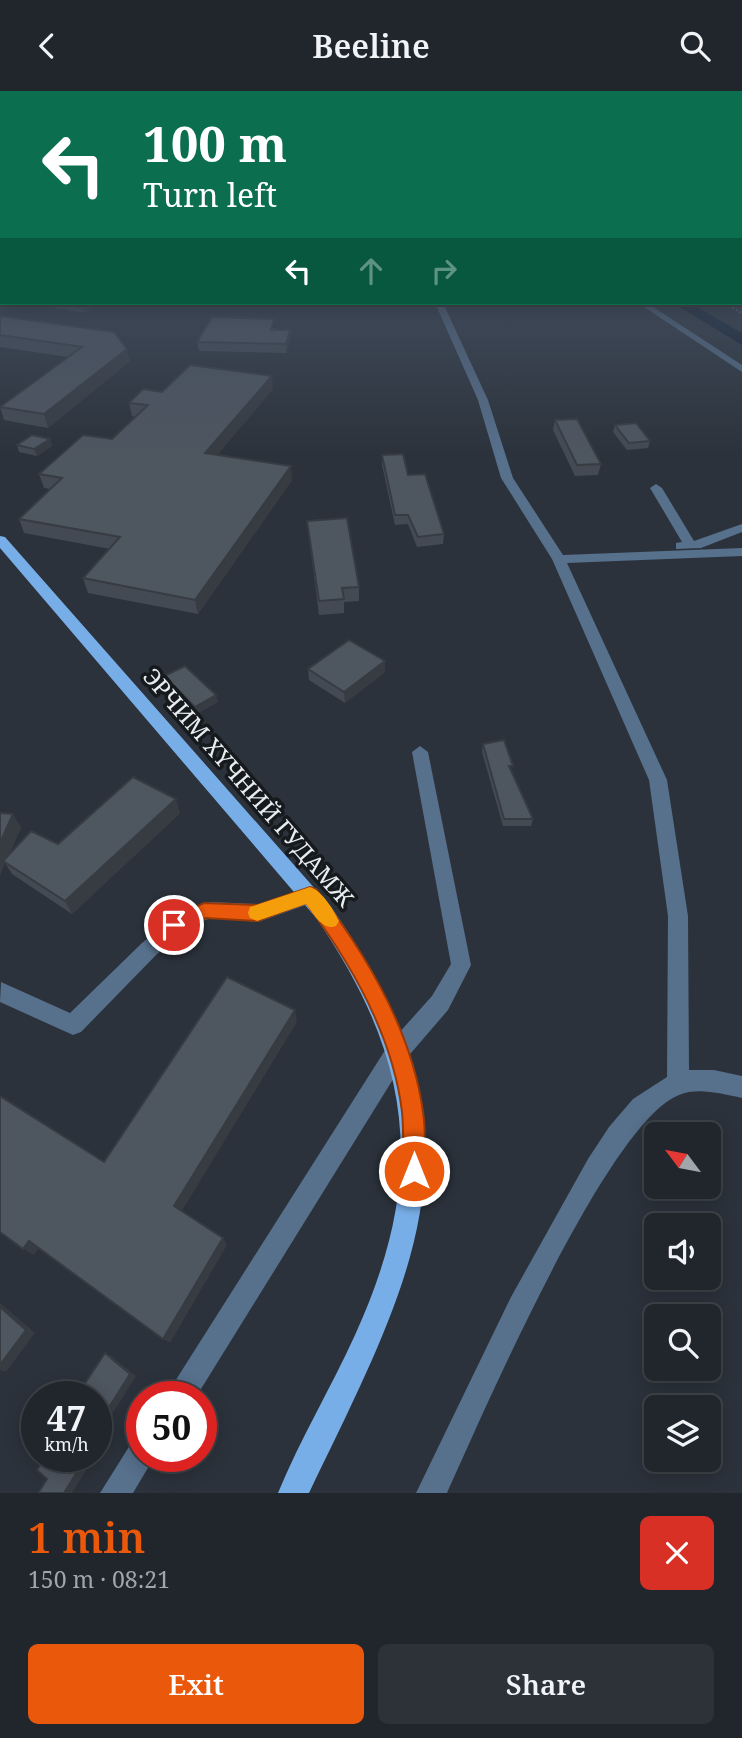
<!DOCTYPE html>
<meta charset="utf-8">
<style>
body{margin:0;font-family:"Noto Serif",serif;background:#2d3238;color:#f1f3f6;height:100vh;display:flex;flex-direction:column;font-size:26px;white-space:nowrap}
*{box-sizing:border-box;margin:0}
p{font-size:23px;color:#a2a5a9}
.icon{flex:none;width:38px;height:38px;fill:none;stroke:currentColor;stroke-width:2;stroke-linecap:round;stroke-linejoin:round}
.map{position:relative;height:1402px;overflow:hidden}
.panel{display:flex;flex-direction:column;background:#20262c;flex:1}
.panel>*{flex:none}
.hud{position:absolute;left:0px;top:0px;width:742px;height:214px;box-shadow:0 4px 18px #0003,0 0 0 2px #3d4348;background:#0b6e4f;color:#fff;overflow:hidden}
.needle{width:46px;rotate:302deg}
.controls{position:absolute;left:644px;top:1031px;display:grid;gap:14px}
.controls a{display:grid;place-items:center;width:77px;height:77px;border-radius:10px;background:#20262c;box-shadow:0 4px 18px #0003,0 0 0 2px #3d4348;font-size:35px}
.speed{position:absolute;left:21px;top:1290px;display:flex;gap:14px;font-size:35px;font-weight:700;text-align:center}
.speed>*{display:grid;place-content:center;width:91px;height:91px;border-radius:50%;background:#20262c;box-shadow:0 4px 18px #0003,0 0 0 2px #3d4348;line-height:1}
.speed small{font-size:18px;font-weight:400}
.speed .limit{border:10px solid #d22;background:#fff;color:#111}
.pin{position:absolute;display:grid;place-items:center;width:60px;height:60px;color:#fff;margin:-30px;border:4px solid #fff;border-radius:50%;box-shadow:0 2px 7px #0007}
.me{position:absolute;width:77px;margin:-38px;rotate:0deg;stroke-linejoin:round;filter:drop-shadow(0 0 5px #0008)}
.turn{display:flex;align-items:center;gap:24px;height:147px;padding:0 28px;font-size:32px}
.turn .icon{width:91px;height:91px;stroke-width:2.5}
.turn b{display:block;font-size:49px;line-height:60px}
.lanes{display:flex;align-items:center;height:66px;padding:0 28px;background:#0003;justify-content:center;gap:35px;direction:ltr}
.lanes .off{opacity:.35}
.round{display:grid;place-items:center;flex:none;width:74px;height:74px;border-radius:10px;background:#2d3238}
.overview{display:flex;align-items:center;justify-content:space-between;height:119px;padding:0 28px}
h1{font-size:42px;font-weight:600;line-height:52px;color:#ea580c}
.cta{display:flex;gap:14px;margin-top:auto;padding:14px 28px}
.cta a{flex:1;height:80px;border-radius:10px;background:#ea580c;color:#fff;font-size:28px;font-weight:600;line-height:80px;text-align:center}
.cta a+a{background:#2d3238;color:#f1f3f6}
header{display:flex;justify-content:space-between;align-items:center;height:91px;padding:0 28px;background:#20262c;font-size:32px;font-weight:600}
.map>svg:first-child{display:block}
.lines{fill:none;stroke-linecap:round;stroke-linejoin:round}
.river{fill:#071a2e;fill-rule:evenodd}
.path{stroke:#666c74;stroke-width:2;stroke-dasharray:2 2.5;stroke-linecap:butt}
.minor{fill:#57708c;fill-rule:evenodd}
.major{fill:#78aee7;fill-rule:evenodd}
.wall{fill:#434a53}
.shaded-wall{fill:#373c43}
.building{fill:#4e5660;stroke:#373c43;stroke-width:2}
.route{fill:#ea580c;stroke:#983908;stroke-width:2}
.slow{fill:#f59e0b}
.labels{text-anchor:middle;dominant-baseline:central;stroke-width:7;stroke-linejoin:round;paint-order:stroke}
.near-street-label{font-size:23px;fill:#e8edf2;stroke:#161a1d}
</style>
<header><svg class="icon" aria-label="back" viewBox="0 0 24 24"><path d="M15 5l-7 7 7 7"/></svg>Beeline<svg class="icon" aria-label="search" viewBox="0 0 24 24"><circle cx="10" cy="10" r="6"/><path d="M15 15l6 6"/></svg></header>
<div class="map">
<svg width="742" height="1402" viewBox="0 0 742 1402">
<rect width="100%" height="100%" fill="#2b323b"/>
<g class="lines">
<polygon class="river" points="673,212 690,212 742,242 742,254"/>
<polyline class="path" points="724,212 742,222"/>
<g class="minor">
<rect x="0" y="175" width="2" height="4"/>
<path d="M435 212H443L488 309 513 387 563 464 742 457V465L567 472 667 689 688 825 689 979H714L742 985V1007C722 1003 698 996 679 1004 608 1031 482 1325 447 1402H416L511 1206 588 1068 609 1036 633 1008 667 986 668 825 649 689 552 468 501 387 478 309Z"/>
<polygon points="638,212 647,212 742,274 742,281"/>
<polygon points="656,393 662,397 694,450 742,433 742,441 701,457 676,458 676,452 682,451 650,397"/>
<polygon points="420,655 428,661 471,874 448,919 405,969 196,1306 165,1306 389,953 432,905 451,873 412,661"/>
<polygon points="310,796 317,798 320,804 317,810 258,831 211,827 191,834 156,864 81,941 73,944 0,911 1,891 70,922 142,852 178,821 211,811 258,813"/>
<polygon points="142,1346 142,1365 155,1365 133,1402 100,1402 132,1351"/>
</g>
<g class="major">
<rect x="0" y="198" width="2" height="6"/>
<path d="M0 445 5 446 331 816C493 1045 418 1176 309 1402H278C300 1348 331 1297 355 1244 427 1086 414 971 317 828L0 457Z"/>
</g>
</g>
<g class="wall">
<polygon points="43,212 103,212 85,222 44,215"/>
<polygon points="0,225 130,270 48,337 4,329 0,316 68,266 0,256"/>
<polygon points="275,237 274,239 291,248 286,262 199,260 197,251"/>
<polygon points="273,298 217,364 292,389 198,523 88,502 83,487 110,458 24,442 19,428 50,398 44,397 39,383 112,348 136,326 132,325 129,312 162,301"/>
<polygon points="555,329 601,373 598,384 575,385 553,339"/>
<polygon points="615,334 650,350 648,357 627,359 613,341"/>
<polygon points="50,348 52,355 37,365 19,361 17,354"/>
<polygon points="382,364 408,384 444,443 443,453 417,456 408,433 395,434 382,374"/>
<polygon points="307,430 359,496 359,510 344,511 344,522 319,524"/>
<polygon points="308,578 385,581 345,612 309,589"/>
<polygon points="164,585 218,611 196,623 166,592"/>
<polygon points="483,653 512,682 533,728 531,735 503,735 482,661"/>
<polygon points="0,722 21,736 9,764 180,722 72,823 12,783 5,772 0,784"/>
</g>
<g class="shaded-wall">
<polygon points="83,212 103,212 85,222"/>
<polygon points="290,239 291,248 286,262 286,253"/>
<polygon points="127,258 130,270 48,337 44,323"/>
<polygon points="272,285 273,298 207,376 205,362"/>
<polygon points="50,348 52,355 37,365 34,358"/>
<polygon points="291,375 292,389 198,523 195,509"/>
<polygon points="385,570 385,581 345,612 344,601"/>
<polygon points="216,604 218,611 196,623 195,616"/>
<polygon points="176,708 180,722 72,823 65,810"/>
<polygon points="13,723 21,736 6,771 3,770 5,772 0,784 0,752"/>
<polygon points="295,919 297,931 180,1123 174,1115"/>
<polygon points="223,1147 227,1154 170,1252 163,1248"/>
<polygon points="29,1150 39,1157 34,1164 23,1158"/>
<polygon points="0,1212 35,1242 6,1281 0,1279"/>
<polygon points="105,1262 111,1265 136,1285 97,1348 102,1352 96,1362 96,1337"/>
<polygon points="87,1365 95,1365 72,1402 64,1402"/>
</g>
<g class="building">
<polygon points="0,225 114,241 127,258 44,323 0,316 82,256 0,244"/>
<polygon points="212,226 274,228 271,239 290,239 286,253 197,251"/>
<polygon points="190,274 272,285 205,362 291,375 195,509 83,487 120,446 19,428 62,387 39,383 83,344 112,348 148,314 129,312 143,298 162,301"/>
<polygon points="577,328 601,373 577,374 555,329"/>
<polygon points="636,332 650,350 629,352 615,334"/>
<polygon points="32,344 50,348 34,358 17,354"/>
<polygon points="403,363 408,384 425,383 444,443 418,446 408,424 395,424 382,364"/>
<polygon points="347,427 359,496 342,497 344,508 319,510 307,430"/>
<polygon points="349,549 385,570 344,601 308,578"/>
<polygon points="185,575 216,604 195,616 164,585"/>
<polygon points="504,649 513,675 509,675 533,728 504,728 483,653"/>
<polygon points="133,686 176,708 65,810 3,770 31,740 58,753"/>
<polygon points="0,722 13,723 0,752"/>
<polygon points="227,886 295,919 174,1115 223,1147 163,1248 29,1150 23,1158 0,1141 0,1005 104,1071"/>
<polygon points="0,1216 26,1239 0,1274"/>
<polygon points="105,1262 130,1283 96,1337 96,1306 76,1306"/>
<polygon points="37,1333 37,1353 29,1345"/>
<polygon points="46,1365 87,1365 64,1402 40,1402 39,1401 47,1388 37,1379"/>
</g>
<linearGradient id="sky" x2="0" y2="1"><stop stop-color="#181c20"/><stop offset="0.46" stop-color="#444f60"/><stop offset="1" stop-color="#444f60" stop-opacity="0"/></linearGradient>
<rect width="742" height="365" fill="url(#sky)"/>
<path class="route" d="M310 796 316 798C365 861 412 940 423 1021 426 1040 425 1061 425 1080L422 1088 414 1092 406 1088 403 1080C403 1061 404 1040 402 1021 393 945 351 872 306 812L258 830 206 827 174 842 168 840 165 834 168 829 204 812 258 814Z"/>
<path class="slow" d="M310 796C322 800 333 818 339 830L336 835C322 840 314 823 306 813L257 830 250 827 248 822 250 816Z"/>
<g class="labels">
<g class="near-street-label">
<text transform="translate(249 696) rotate(49)">ЭРЧИМ ХҮЧНИЙ ГУДАМЖ</text>
</g>
</g>
</svg>
<div class="controls">
<a><svg class="needle" viewBox="-14 -14 28 28"><path d="M0-13l5 13h-10z" fill="#e53935"/><path d="M0 13l5-13h-10z" fill="#a2a5a9"/></svg></a>
<a><svg class="icon" aria-label="sound" viewBox="0 0 24 24"><path d="M4 9h4l5-4v14l-5-4H4zM17 9q2 3 0 6"/></svg></a>
<a><svg class="icon" aria-label="search" viewBox="0 0 24 24"><circle cx="10" cy="10" r="6"/><path d="M15 15l6 6"/></svg></a>
<a><svg class="icon" aria-label="layers" viewBox="0 0 24 24"><path d="M12 4l9 5-9 5-9-5zM3 14l9 5 9-5"/></svg></a>
</div>
<div class="speed"><div>47<small>km/h</small></div><div class="limit">50</div></div>
<div class="pin" style="left:174px;top:834px;background:#d93025"><svg class="icon" aria-label="arrive" viewBox="0 0 24 24"><path d="M6 21V4h12l-3 4 3 4H6"/></svg></div>
<svg class="me" style="left:414px;top:1080px" viewBox="-20 -20 40 40"><circle r="17" fill="#ea580c" stroke="#fff" stroke-width="3"/><path d="M0-11L8 9 0 5-8 9z" fill="#fff"/></svg>
<div class="hud">
<div class="turn"><svg class="icon" aria-label="left" viewBox="0 0 24 24"><path d="M17 20v-9H6M10 6l-5 5 5 5"/></svg><div><b>100 m</b>Turn left</div></div>
<div class="lanes"><svg class="icon" aria-label="left" viewBox="0 0 24 24"><path d="M17 20v-9H6M10 6l-5 5 5 5"/></svg><svg class="icon off" aria-label="ahead" viewBox="0 0 24 24"><path d="M12 20V5M6 11l6-6 6 6"/></svg><svg class="icon off" aria-label="right" viewBox="0 0 24 24"><path d="M7 20v-9h11M14 6l5 5-5 5"/></svg></div>
</div>
</div>
<section class="panel">
<div class="overview"><div><h1>1 min</h1><p>150 m · 08:21</p></div><a class="round" style="background:#d93025;color:#fff"><svg class="icon" aria-label="close" viewBox="0 0 24 24"><path d="M6 6l12 12M18 6L6 18"/></svg></a></div>
<div class="cta"><a>Exit</a><a>Share</a></div>
</section>
